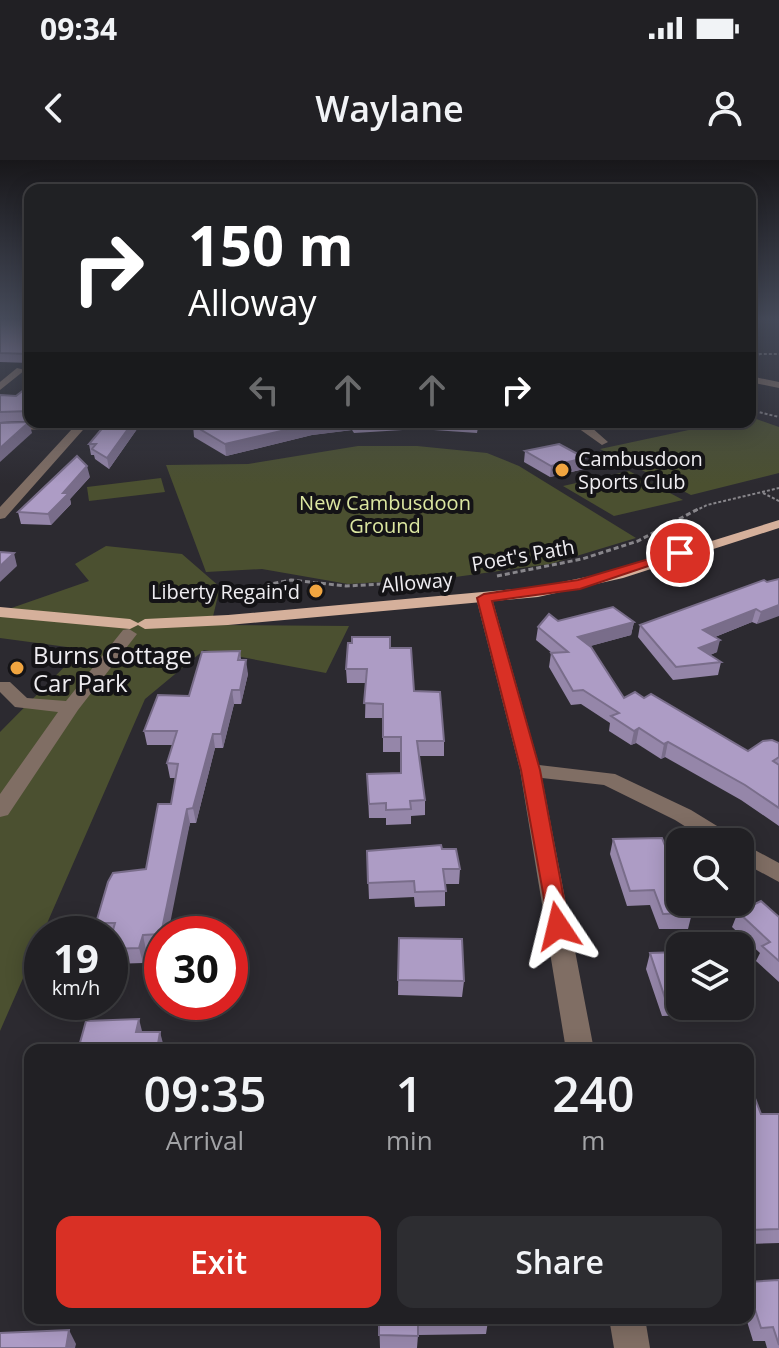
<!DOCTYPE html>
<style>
body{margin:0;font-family:"Open Sans",sans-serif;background:#2d2d31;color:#f1f3f6;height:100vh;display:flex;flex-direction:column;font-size:30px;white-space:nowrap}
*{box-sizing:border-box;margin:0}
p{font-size:26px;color:#a2a3a6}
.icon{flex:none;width:44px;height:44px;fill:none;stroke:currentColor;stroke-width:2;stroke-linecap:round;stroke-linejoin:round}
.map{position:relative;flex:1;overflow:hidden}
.panel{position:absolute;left:24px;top:884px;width:730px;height:280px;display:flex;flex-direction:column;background:#212024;border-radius:16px;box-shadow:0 4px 20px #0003,0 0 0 2px #3e3e41}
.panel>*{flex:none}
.guide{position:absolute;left:24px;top:24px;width:732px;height:244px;border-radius:16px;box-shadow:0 4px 20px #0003,0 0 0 2px #3e3e41;background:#202124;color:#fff;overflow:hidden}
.controls{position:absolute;left:666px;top:668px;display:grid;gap:16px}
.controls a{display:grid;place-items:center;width:88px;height:88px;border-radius:16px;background:#212024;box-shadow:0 4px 20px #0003,0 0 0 2px #3e3e41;font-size:40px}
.speed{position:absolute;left:24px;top:756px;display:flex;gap:16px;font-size:40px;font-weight:700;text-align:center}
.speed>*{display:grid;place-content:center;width:104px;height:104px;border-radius:50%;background:#212024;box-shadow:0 4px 20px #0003,0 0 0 2px #3e3e41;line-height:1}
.speed small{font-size:20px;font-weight:400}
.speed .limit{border:12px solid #d22;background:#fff;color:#111}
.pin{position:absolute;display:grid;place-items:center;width:68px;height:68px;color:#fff;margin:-34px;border:4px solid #fff;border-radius:50%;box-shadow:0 2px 8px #0007}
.me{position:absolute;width:88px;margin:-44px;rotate:350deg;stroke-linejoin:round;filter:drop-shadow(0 0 6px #0008)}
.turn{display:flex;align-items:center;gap:28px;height:168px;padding:0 32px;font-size:36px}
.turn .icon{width:104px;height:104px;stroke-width:2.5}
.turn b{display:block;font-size:56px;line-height:68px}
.lanes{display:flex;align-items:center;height:76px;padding:0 32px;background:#0003;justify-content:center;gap:40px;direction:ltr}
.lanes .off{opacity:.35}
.eta{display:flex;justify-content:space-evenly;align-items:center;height:136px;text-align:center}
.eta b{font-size:48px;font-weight:600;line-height:56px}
.cta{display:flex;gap:16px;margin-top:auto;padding:16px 32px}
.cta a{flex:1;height:92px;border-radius:16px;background:#d93025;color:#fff;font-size:32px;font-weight:600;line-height:92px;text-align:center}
.cta a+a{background:#2d2d31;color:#f1f3f6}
.status{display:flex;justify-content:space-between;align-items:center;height:56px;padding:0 40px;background:#212024;direction:ltr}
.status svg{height:22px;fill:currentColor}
header{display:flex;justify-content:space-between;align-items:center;height:104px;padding:0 32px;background:#212024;font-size:36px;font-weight:600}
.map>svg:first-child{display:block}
.green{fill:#4b5030}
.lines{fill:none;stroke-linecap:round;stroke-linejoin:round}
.path-far1{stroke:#88868b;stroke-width:2;stroke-dasharray:3 2;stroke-linecap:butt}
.path{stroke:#88868b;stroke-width:3;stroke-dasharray:5 3;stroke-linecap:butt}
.minor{fill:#806e64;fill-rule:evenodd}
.major{fill:#d5b09b;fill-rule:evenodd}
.wall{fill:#9586a9}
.shaded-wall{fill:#796d8a}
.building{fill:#ad9cc5;stroke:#796d8a;stroke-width:2}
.route{fill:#d93025;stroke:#8d1f18;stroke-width:2}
.poi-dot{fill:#f1a540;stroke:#141316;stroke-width:3}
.labels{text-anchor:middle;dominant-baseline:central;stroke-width:8;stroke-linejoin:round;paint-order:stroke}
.far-poi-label{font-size:20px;fill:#efedf1;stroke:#141316;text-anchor:start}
.far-park-label{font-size:20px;fill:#dce7a1;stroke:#141316}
.far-street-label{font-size:20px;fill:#efedf1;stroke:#141316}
.poi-label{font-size:24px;fill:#efedf1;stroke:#141316;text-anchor:start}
</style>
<div class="status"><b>09:34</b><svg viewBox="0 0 49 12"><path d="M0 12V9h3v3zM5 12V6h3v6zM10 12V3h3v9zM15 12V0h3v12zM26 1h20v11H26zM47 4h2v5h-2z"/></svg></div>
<header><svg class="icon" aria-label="back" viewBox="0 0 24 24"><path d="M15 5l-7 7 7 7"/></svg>Waylane<svg class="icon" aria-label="person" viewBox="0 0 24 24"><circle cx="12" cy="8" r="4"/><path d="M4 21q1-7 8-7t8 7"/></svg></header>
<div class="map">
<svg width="779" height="1188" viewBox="0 0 779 1188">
<rect width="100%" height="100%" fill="#2c2a30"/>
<g class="green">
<polygon points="751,257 779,267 779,313 691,335 600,289 726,262 750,262"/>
<polygon points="358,286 417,286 487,293 519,306 636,378 550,404 448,418 348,424 262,409 206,412 166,305 248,304"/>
<polygon points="629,311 683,340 614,356 563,326"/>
<polygon points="161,318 165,332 89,341 87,327"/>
<polygon points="106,386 182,394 220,427 211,465 349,466 326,513 204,490 145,539 0,871 0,572 82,489 0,478 0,452 89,421 75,404"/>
</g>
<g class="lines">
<g class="path-far1">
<polyline points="750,199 760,194 779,194"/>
<polyline points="750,250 779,257"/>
<polyline points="763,333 779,341"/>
<polyline points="695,351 707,345 779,328"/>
</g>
<g class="path">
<polyline points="497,416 582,399 638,381 698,349"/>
<polyline points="241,443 244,436 261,426 291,420 346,426 456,420"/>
</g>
<g class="minor">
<polygon points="17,208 25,210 0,230 0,222"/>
<polygon points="750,216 779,222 779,228 750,222"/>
<polygon points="90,262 5,358 0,359 0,347 72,269 0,270 0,264"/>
<polygon points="520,262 618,262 591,267 608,282 602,285 578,268 525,265"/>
<polygon points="484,433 492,438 539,605 615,614 691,650 735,677 738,682 710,682 675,660 604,625 542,618 594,890 566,890 520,610 476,438"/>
<polygon points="129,469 137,474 78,550 8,655 0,657 0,634 58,552 15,547 0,532 0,522 10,522 27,538 66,541 123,470"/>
<polygon points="740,682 779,703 779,722 740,701"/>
<polygon points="609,1158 645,1158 650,1188 614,1188"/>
</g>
<polygon class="major" points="779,360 779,368 623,418 538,437 228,465 145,469 138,465 130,469 0,457 0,447 130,459 138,463 145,459 228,455 538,427 615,411"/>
</g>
<g class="wall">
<polygon points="0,158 30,158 30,203 0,202"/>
<polygon points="30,225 30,261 0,262 0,235 16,236"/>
<polygon points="111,262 142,262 109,309 95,299 94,295 91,295 89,284"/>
<polygon points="250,262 246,267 249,268 256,262 479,262 477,273 419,269 354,273 352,270 312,275 226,296 194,277 193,265"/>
<polygon points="525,291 584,309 550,317 524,302"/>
<polygon points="90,317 70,339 71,344 51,365 21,364 18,352"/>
<polygon points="779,419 757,464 752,462 715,477 717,492 710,495 721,502 718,515 673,520 638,477 640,465 767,422"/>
<polygon points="558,461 634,462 631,475 590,486 624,538 644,538 748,591 779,583 779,666 741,640 665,597 661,599 636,583 631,585 609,571 610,563 581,544 571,545 549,507 551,493 552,493 536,480 538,467"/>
<polygon points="390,488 414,531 444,581 444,596 419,596 425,640 425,655 411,656 411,664 386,665 386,658 369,658 367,614 401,613 401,592 383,592 383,558 365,558 366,523 347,523 346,509"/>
<polygon points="240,491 241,500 248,514 241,544 234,544 223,588 215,588 196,663 190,663 162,774 162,789 146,790 143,803 112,804 110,796 110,774 99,774 96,763 146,709 171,644 175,618 170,618 167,603 173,585 147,585 144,571 189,536"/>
<polygon points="613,679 692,753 688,769 659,769 650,745 627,746 610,694"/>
<polygon points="442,689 460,709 459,724 445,724 445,746 415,747 414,737 369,739 367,691"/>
<polygon points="738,752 779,757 779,822 756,801 760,793 732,767"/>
<polygon points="399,778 464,821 462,837 398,835"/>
<polygon points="680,792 680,846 727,846 724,854 662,856 646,809 650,793"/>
<polygon points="748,933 761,954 779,954 779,1083 748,1084"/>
<polygon points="779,1120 779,1188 767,1188 765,1181 753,1181 746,1158 748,1158 748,1128"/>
<polygon points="379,1158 488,1161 486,1174 418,1175 417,1188 380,1188"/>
</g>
<g class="shaded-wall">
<polygon points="29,262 32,273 0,302 0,288"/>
<polygon points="133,262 142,262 109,309 107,298"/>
<polygon points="240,262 250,262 239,277 237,265"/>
<polygon points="320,262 352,262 352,270 312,275 226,296 225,284"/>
<polygon points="585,298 584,309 550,317 551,306"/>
<polygon points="87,306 90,317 70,339 71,344 51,365 48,354 63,333"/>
<polygon points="14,393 17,406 0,422 0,406"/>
<polygon points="779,445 779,456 757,464 761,452"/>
<polygon points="756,449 752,462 700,483 703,470"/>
<polygon points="634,462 631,475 576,490 578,477"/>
<polygon points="720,480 717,492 696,501 699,488"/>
<polygon points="246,500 248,514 241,544 240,530"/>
<polygon points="232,530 234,544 223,588 221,574"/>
<polygon points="639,568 636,583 631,585 634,571"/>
<polygon points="213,574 215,588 196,663 193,648"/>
<polygon points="668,582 665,597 661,599 664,584"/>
<polygon points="187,649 190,663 168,774 162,774 162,777 161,774"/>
<polygon points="143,775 146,790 143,803 139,788"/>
<polygon points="139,859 143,875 136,872"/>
<polygon points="160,872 164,887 164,890 157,890"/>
<polygon points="69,1170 76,1184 75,1188 66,1188"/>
</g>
<g class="building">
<polygon points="0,158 30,158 30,194 0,193"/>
<polygon points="30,225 30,251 0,252 0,235 16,236"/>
<polygon points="29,262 0,288 0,263"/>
<polygon points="111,262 133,262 107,298 92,289 96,284 89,284 105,265 109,265"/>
<polygon points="194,262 240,262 237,265 249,268 256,262 320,262 225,284 193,265"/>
<polygon points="559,284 585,298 551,306 525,291"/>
<polygon points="77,296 87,306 63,333 69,333 48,354 18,352"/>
<polygon points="0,392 14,393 0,406"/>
<polygon points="779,419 779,445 761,452 756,449 703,470 720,480 699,488 721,502 676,507 640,465 764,420 767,422"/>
<polygon points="613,447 634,462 578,477 591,487 624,538 635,532 644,538 651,534 748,591 763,581 772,580 779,583 779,597 773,601 779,605 779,648 745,625 668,582 664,584 639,568 634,571 611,556 619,553 583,530 573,531 551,493 568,492 538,467 549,454 558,461"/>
<polygon points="352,477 390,477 390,488 411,488 414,531 440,532 444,581 417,581 425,640 410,641 411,649 386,650 386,643 369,644 367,614 401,613 401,577 383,577 383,544 364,543 367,509 346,509 348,483 352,483"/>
<polygon points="240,491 238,500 246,500 240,530 232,530 221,574 213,574 193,648 187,649 161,774 143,775 139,788 110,789 110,781 115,763 96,763 108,722 113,713 146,709 158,644 171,644 178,604 167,603 177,571 144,571 158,535 189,536 202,492"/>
<polygon points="662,678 680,723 680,742 688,742 692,753 663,754 654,730 630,731 613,679"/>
<polygon points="441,685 442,689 456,689 460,709 443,709 446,731 415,732 414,721 368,723 367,691"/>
<polygon points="761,741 779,757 779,801 762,786 770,782 738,752"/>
<polygon points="399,778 462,779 464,821 398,820"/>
<polygon points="680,792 680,840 666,841 650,793"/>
<polygon points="139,859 136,872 160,872 157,890 78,890 86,861"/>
<polygon points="748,933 753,933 761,954 779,954 779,1069 748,1070"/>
<polygon points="30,972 30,985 26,985"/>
<polygon points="779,1120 779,1185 773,1167 761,1168 748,1128 748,1122"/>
<polygon points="379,1158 488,1158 488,1161 418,1161 418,1176 379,1175"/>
<polygon points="69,1170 66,1188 0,1188 0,1173"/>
</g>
<linearGradient id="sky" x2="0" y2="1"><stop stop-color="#18171a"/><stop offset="0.49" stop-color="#454a59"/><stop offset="1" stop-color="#454a59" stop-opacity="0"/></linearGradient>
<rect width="779" height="324" fill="url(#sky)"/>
<polygon class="route" points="676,391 687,393 580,429 492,441 540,610 569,766 566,772 558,774 550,772 521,610 477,438 484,434 578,420"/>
<g class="poi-dot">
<circle cx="562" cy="310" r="8"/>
<circle cx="316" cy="431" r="8"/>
<circle cx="17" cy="508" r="8"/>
</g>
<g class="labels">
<g class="far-poi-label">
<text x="578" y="298">Cambusdoon<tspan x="578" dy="23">Sports Club</tspan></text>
<text x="300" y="431" text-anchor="end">Liberty Regain'd</text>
</g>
<g class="far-park-label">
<text x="385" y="342">New Cambusdoon<tspan x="385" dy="23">Ground</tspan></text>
</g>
<g class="far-street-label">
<text transform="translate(523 395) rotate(-10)">Poet's Path</text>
<text transform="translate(417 422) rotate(-5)">Alloway</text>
</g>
<g class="poi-label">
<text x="33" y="494">Burns Cottage<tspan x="33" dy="28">Car Park</tspan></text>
</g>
</g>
</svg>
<div class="controls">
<a><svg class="icon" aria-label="search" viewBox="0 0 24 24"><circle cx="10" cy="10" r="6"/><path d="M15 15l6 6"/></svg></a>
<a><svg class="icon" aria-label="layers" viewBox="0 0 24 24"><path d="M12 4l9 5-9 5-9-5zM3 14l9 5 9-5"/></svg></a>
</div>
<div class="speed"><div>19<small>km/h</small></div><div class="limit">30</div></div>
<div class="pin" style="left:680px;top:393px;background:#d93025"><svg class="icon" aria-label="arrive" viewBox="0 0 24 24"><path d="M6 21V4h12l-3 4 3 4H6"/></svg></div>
<svg class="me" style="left:558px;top:766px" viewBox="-20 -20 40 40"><path d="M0-17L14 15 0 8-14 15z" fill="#d93025" stroke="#fff" stroke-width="4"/></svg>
<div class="guide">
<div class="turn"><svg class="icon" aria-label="right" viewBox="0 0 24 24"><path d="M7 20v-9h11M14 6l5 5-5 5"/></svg><div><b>150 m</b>Alloway</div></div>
<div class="lanes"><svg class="icon off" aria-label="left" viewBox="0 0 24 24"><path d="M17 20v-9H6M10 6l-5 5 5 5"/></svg><svg class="icon off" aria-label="ahead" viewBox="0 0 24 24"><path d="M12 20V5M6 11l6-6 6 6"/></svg><svg class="icon off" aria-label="ahead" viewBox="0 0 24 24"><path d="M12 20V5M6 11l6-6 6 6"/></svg><svg class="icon" aria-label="right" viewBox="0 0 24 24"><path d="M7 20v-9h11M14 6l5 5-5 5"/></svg></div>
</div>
<section class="panel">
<div class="eta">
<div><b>09:35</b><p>Arrival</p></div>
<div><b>1</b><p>min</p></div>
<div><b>240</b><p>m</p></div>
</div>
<div class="cta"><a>Exit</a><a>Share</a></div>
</section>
</div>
